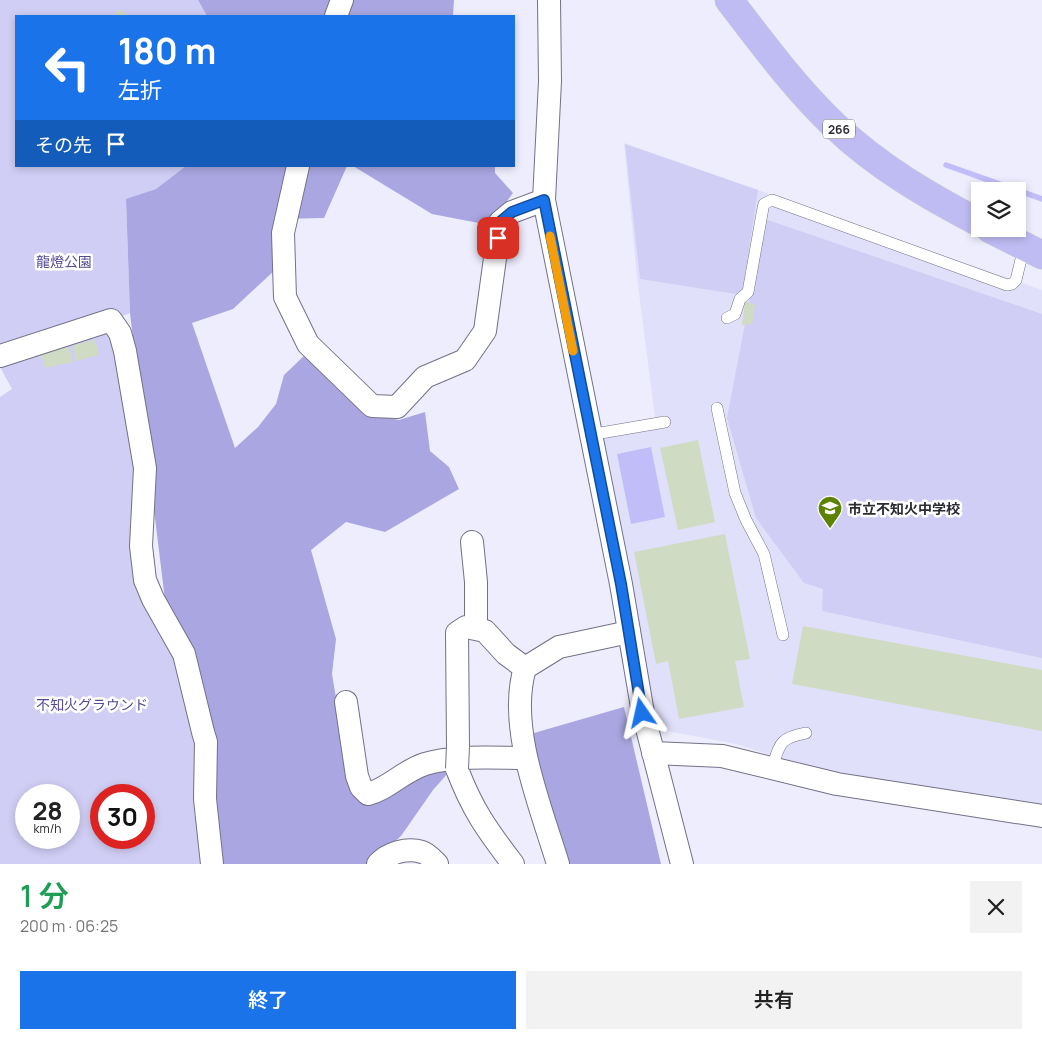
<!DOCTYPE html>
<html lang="ja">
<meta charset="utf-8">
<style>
body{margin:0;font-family:Manrope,"Noto Sans JP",sans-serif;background:#f2f2f2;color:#222;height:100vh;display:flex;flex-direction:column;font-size:19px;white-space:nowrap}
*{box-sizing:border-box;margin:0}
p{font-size:16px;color:#767676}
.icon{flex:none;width:28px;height:28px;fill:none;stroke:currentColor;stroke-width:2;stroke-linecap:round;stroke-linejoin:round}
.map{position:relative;height:864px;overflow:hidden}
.panel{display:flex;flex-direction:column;background:#fff;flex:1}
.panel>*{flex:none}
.top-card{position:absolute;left:15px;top:15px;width:500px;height:152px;border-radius:0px;box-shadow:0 2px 8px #0003;background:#1a73e8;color:#fff;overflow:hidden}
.buttons{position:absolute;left:971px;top:182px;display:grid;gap:10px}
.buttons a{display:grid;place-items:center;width:55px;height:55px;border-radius:0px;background:#fff;box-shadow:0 2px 8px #0003;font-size:25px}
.speed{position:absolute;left:15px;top:784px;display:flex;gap:10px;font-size:25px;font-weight:700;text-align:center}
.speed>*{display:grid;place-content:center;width:65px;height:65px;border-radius:50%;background:#fff;box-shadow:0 2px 8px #0003;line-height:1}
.speed small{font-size:12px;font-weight:400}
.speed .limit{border:8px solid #d22;background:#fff;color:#111}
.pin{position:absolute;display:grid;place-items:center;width:42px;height:42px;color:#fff;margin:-21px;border-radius:10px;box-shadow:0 2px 8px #0006}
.me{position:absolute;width:55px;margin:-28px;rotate:349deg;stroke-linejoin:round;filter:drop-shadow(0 0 4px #0008)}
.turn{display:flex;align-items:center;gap:18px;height:105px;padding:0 20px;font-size:22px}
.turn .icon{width:65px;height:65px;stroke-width:2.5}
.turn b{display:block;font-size:35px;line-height:42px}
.then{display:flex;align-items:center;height:48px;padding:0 20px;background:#0003;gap:10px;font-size:19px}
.round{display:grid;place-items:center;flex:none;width:52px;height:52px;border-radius:0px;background:#f2f2f2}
.overview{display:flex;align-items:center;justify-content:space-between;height:85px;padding:0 20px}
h1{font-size:30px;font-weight:600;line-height:38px;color:#1e9e55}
.button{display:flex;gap:10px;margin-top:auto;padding:10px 20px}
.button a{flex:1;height:58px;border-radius:0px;background:#1a73e8;color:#fff;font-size:20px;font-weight:600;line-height:58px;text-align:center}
.button a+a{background:#f2f2f2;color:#222}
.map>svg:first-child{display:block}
.built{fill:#e1e0fa}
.green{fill:#d0cef4;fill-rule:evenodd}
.forest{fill:#aaa6e1}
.water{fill:#c1bdf9}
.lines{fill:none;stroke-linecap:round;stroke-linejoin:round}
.stream{stroke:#c1bdf9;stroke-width:5.5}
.building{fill:#d0dbc3}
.lane-casing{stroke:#727187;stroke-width:12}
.street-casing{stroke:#727187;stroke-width:24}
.highway-casing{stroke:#d0d0d2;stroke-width:29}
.lane{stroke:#fff;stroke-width:11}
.street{stroke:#fff;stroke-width:22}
.highway{stroke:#bfbcf3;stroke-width:28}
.street-bridge-casing{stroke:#727187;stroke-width:24;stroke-linecap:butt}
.street-bridge{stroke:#fff;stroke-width:22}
.route-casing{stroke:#114b97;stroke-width:12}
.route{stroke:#1a73e8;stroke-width:9}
.slow{stroke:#f59e0b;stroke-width:9}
.labels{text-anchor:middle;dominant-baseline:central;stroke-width:5;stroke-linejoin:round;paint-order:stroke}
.shield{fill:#fff;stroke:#6b6b71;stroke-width:1}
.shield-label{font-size:12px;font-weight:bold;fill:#2b2b34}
.park-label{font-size:14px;fill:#554b93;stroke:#fff}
.poi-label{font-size:14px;font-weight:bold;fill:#2b2b34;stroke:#fff;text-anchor:start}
</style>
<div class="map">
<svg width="1042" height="864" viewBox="0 0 1042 864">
<rect width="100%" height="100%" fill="#ededfd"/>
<polygon class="built" points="624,143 1042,290 1042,805 887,782 798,764 736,744 662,730 653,706 640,630 595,428 655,418 637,277"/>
<g class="green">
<path d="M0 0H198L207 16H16V166H186L156 189 126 200 130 313 106 323 140 460 138 523 196 739 207 864H0V397L12 389 0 367ZM26 795H69V838H26ZM101 795H144V838H101Z"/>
<polygon points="625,144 758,190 742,295 640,279"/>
<polygon points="765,219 1042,314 1042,658 822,611 823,589 804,583 756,518 727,418"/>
</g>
<g class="forest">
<polygon points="198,0 454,0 453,16 207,16"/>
<polygon points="186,166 347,166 324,218 278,219 276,269 233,309 192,323 235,448 258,427 276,404 284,375 306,354 362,412 399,420 425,412 430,451 449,467 459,489 385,532 346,522 311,550 336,639 332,674 345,752 361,799 435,769 448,773 433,790 401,836 371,864 221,864 214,775 217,751 195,653 165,600 130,313 126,199 156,189"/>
<polygon points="353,166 495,166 495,173 513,193 489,225 432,214"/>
<polygon points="624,707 661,864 569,864 527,735"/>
</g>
<polygon class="water" points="651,447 665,517 631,524 617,454"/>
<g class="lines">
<polyline class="stream" points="946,165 1042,199"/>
</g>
<g class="building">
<polygon points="118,9 130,16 114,16"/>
<polygon points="745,301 755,305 752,324 742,325"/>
<polygon points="95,340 99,355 76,361 73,345"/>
<polygon points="69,347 73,362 45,368 41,354"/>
<polygon points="698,440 715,522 678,530 660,448"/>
<polygon points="725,534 750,659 735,661 744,707 679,719 668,661 656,664 634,552"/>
<polygon points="803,626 1042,670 1042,731 792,684"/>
</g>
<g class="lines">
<defs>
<g id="lane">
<polyline points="727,318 735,314 740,299 748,292 763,208 764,204 772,200 1007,285 1012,284 1016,280 1024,247"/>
<polyline points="717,408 735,493 746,520 764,554 783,635"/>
<polyline points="589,435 665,422"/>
<path d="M772 768C780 744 779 738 806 733"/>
</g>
<g id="street">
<polyline points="549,0 550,81 544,200 621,584 643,713 682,864"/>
<polyline points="336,16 342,0"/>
<polyline points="298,166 283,233 285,297 308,344 372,406 397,407 425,377 465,360 485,331 500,222 512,212 544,200"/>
<polyline points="0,356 111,320 120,333 125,351 145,468 141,546 145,580 153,599 184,654 203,732 206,742 205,799 212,864"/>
<polyline points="472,542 476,582 476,627"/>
<path d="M346 702 357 776 361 787 368 794C388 789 403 771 425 764 454 755 495 758 525 758"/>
<polyline points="458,746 457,633 466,627 485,631 506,654 525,668"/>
<polyline points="653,753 722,756 837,784 1042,816"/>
<path d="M457 769C472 809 487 830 513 864"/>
<path d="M378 864C388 853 407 847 422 852 427 853 433 860 437 864"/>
<path d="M558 864C541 807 507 727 525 668L559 647 629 632"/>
</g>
<g id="highway">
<path d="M729 0C762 43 795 88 835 126 877 166 928 196 980 223"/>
<polyline points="990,229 1042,255"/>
</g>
</defs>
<use href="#lane" class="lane-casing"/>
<use href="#street" class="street-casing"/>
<use href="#highway" class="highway-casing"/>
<use href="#lane" class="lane"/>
<use href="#street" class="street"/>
<use href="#highway" class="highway"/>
<defs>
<polyline id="street-bridge" points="457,769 458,746"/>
</defs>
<use href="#street-bridge" class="street-bridge-casing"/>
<use href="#street-bridge" class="street-bridge"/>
</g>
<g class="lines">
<defs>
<polyline id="route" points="498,238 500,222 512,212 544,200 621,584 642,713"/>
</defs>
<use href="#route" class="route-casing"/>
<use href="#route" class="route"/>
<polyline class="slow" points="550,236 573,351"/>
</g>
<defs>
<symbol id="school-pin" viewBox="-11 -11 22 30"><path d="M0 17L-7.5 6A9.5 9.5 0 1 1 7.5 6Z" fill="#5d8200" stroke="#fff"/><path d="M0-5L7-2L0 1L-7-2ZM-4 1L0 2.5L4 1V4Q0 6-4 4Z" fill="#fff"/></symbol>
</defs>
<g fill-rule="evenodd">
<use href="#school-pin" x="816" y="494" width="28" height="38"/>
</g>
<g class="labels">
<rect class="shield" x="823" y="119.5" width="32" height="19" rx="4"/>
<g class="shield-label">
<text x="839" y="129">266</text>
</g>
<g class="park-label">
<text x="64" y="261">龍燈公園</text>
<text x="92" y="704">不知火グラウンド</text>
</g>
<g class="poi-label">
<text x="848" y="508">市立不知火中学校</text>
</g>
</g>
</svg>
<div class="buttons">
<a><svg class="icon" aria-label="layers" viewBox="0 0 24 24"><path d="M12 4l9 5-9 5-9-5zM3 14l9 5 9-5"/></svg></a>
</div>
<div class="speed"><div>28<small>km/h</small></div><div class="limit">30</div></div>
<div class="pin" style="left:498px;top:238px;background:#d93025"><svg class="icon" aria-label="arrive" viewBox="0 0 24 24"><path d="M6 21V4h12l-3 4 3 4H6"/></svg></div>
<svg class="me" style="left:642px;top:713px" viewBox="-20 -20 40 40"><path d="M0-17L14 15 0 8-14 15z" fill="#1a73e8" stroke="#fff" stroke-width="4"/></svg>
<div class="top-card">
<div class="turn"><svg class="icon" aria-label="left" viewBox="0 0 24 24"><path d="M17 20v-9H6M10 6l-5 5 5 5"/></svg><div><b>180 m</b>左折</div></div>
<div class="then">その先<svg class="icon" aria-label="arrive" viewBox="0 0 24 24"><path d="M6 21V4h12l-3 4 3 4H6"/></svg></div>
</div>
</div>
<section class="panel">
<div class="overview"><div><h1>1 分</h1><p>200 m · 06:25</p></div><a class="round"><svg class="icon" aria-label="close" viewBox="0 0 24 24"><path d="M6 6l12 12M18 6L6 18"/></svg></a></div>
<div class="button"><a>終了</a><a>共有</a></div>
</section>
